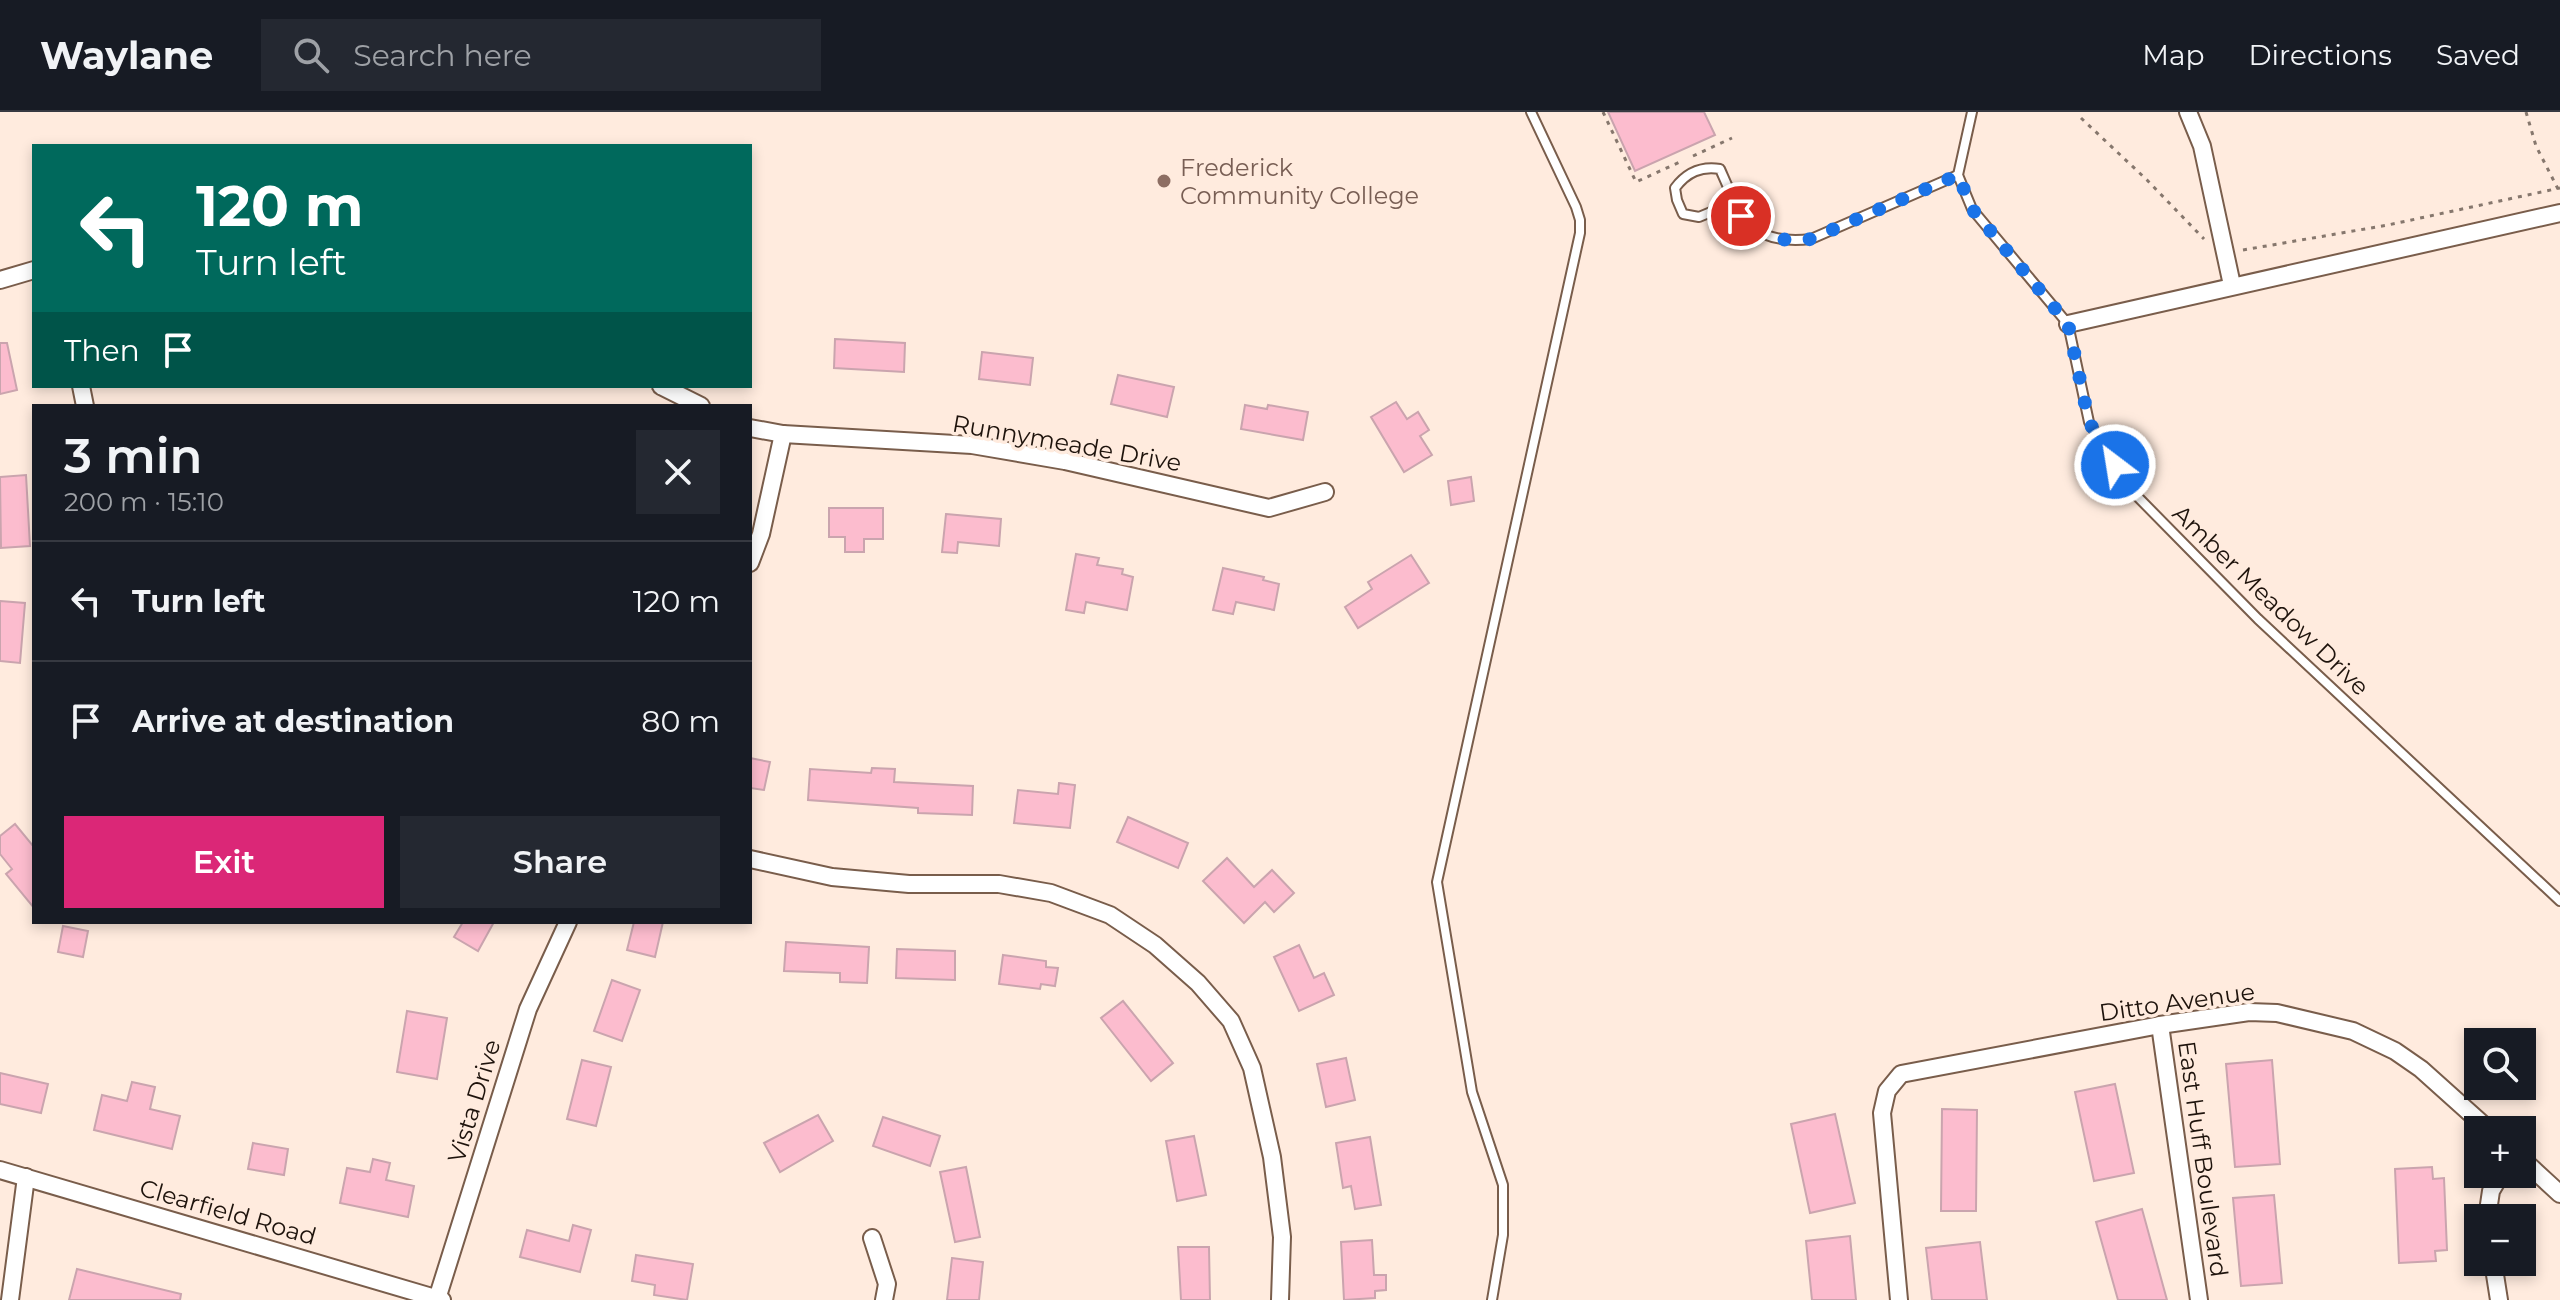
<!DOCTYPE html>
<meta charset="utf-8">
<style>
body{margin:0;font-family:Montserrat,sans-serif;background:#242831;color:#f1f3f6;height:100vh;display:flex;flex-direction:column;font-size:30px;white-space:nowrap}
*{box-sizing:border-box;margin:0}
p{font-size:26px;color:#9ea1a6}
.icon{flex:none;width:44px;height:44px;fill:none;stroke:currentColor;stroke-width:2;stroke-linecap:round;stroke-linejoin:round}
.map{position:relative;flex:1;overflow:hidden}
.drawer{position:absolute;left:32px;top:292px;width:720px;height:520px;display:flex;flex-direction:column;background:#171b24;border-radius:0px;box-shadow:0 4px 12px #0003}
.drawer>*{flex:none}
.guide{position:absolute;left:32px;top:32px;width:720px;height:244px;border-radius:0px;box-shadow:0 4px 12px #0003;background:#00695c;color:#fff;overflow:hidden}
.buttons{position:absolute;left:2464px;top:916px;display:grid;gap:16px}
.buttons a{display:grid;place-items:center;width:72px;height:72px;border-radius:0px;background:#171b24;box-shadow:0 4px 12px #0003;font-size:40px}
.pin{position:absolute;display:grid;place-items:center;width:68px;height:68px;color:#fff;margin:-34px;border:4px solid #fff;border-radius:50%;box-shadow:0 2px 8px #0007}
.me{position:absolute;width:88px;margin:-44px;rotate:329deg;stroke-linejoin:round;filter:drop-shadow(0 0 6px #0008)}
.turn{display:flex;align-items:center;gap:28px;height:168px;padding:0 32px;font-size:36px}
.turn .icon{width:104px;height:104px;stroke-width:2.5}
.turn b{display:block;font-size:56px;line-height:68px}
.then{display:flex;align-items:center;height:76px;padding:0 32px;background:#0003;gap:16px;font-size:30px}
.round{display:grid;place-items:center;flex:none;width:84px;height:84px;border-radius:0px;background:#242831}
.headline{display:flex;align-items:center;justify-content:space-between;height:136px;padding:0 32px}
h1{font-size:48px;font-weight:600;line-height:60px}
.action{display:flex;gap:16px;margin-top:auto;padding:16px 32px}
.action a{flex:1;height:92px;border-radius:0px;background:#db2777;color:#fff;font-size:32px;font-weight:600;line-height:92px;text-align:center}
.action a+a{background:#242831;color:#f1f3f6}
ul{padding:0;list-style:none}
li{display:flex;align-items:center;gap:24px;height:120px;padding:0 32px;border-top:2px solid #363941}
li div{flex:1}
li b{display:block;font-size:30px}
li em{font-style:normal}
header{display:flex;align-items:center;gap:48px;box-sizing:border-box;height:112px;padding:0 40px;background:#171b24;border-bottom:2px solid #363941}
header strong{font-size:38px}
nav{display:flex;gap:44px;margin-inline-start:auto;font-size:28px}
.search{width:560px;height:72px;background:#242831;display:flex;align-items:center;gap:20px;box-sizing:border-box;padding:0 28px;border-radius:0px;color:#9ea1a6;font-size:30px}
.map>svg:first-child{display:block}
.building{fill:#fcbcce;stroke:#caa4ae;stroke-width:2}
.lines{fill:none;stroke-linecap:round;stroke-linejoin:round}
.lane-casing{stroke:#795d4b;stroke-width:12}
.street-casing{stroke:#795d4b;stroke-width:20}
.path{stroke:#86776d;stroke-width:3;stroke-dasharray:4 6;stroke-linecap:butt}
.lane{stroke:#fff;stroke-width:8}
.street{stroke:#fff;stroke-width:16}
.route{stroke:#1a73e8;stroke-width:14;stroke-dasharray:0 25.2}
.education-dot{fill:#8d6e63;stroke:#ffebde;stroke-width:3}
.labels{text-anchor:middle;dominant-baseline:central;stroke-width:7;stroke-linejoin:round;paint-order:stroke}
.education-label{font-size:24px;fill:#785e54;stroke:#ffebde;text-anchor:start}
.street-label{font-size:24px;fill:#1e130c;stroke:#ffebde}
</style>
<header>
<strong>Waylane</strong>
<div class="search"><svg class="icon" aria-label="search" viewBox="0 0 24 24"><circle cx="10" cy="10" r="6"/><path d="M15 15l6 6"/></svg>Search here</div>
<nav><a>Map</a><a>Directions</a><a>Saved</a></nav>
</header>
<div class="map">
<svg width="2560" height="1188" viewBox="0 0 2560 1188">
<rect width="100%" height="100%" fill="#ffebde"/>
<g class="building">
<polygon points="1608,0 1704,0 1715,23 1635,59"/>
<polygon points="835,227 905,231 904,260 834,256"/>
<polygon points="0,231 7,231 17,278 0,282"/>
<polygon points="982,240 1033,246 1030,273 979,267"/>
<polygon points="1118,263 1174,275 1167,305 1111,292"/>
<polygon points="1396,290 1407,307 1418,300 1429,318 1420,324 1432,343 1404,360 1371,305"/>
<polygon points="1245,293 1267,297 1268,293 1308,300 1303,328 1241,317"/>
<polygon points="26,363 30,434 1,436 0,365"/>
<polygon points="1471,365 1474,389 1451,393 1448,369"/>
<polygon points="829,396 883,396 883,427 864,427 864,440 845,440 845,425 829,425"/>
<polygon points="946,402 1001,407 999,434 958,430 957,441 942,440"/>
<polygon points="1076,442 1099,446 1097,453 1123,457 1122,462 1133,465 1127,498 1086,490 1084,501 1066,498"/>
<polygon points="1411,443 1429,471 1358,516 1345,495 1372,477 1368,470"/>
<polygon points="1223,456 1264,465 1263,468 1279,472 1274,498 1236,490 1233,502 1213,498"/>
<polygon points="0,489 25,491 20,551 0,549"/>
<polygon points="750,646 770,650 764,678 750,676"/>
<polygon points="872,656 895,657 894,670 973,674 972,703 918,701 918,696 808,688 810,657 871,661"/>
<polygon points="1059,671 1075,673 1070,716 1014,711 1018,678 1058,682"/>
<polygon points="1128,705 1188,731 1178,756 1117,730"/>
<polygon points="15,712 34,735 34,796 6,762 12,757 0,742 0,724"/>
<polygon points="1227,746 1254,775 1272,758 1294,781 1274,800 1265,790 1244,811 1203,769"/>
<polygon points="463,810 494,810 478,839 454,825"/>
<polygon points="634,810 663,810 655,845 627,838"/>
<polygon points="63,814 88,819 83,845 58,840"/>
<polygon points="786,830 869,835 867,871 840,870 840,861 784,859"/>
<polygon points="1299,833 1314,866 1324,861 1334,883 1299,899 1274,845"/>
<polygon points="897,837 955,839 955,868 896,866"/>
<polygon points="1003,843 1046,849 1046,855 1058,856 1055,874 1041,872 1040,877 999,872"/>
<polygon points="612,868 640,878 622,929 594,919"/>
<polygon points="1123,889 1173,951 1151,969 1101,906"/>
<polygon points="407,899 447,906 437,967 397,960"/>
<polygon points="1346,946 1355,988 1326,995 1317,952"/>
<polygon points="582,948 611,955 596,1014 567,1007"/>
<polygon points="2272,948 2280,1052 2235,1055 2226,952"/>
<polygon points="0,961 48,972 41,1001 0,992"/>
<polygon points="132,970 155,975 150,997 180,1004 172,1037 94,1018 102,983 127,989"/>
<polygon points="2115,972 2134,1061 2094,1069 2075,980"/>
<polygon points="1942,997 1977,998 1976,1099 1941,1099"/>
<polygon points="1835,1002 1855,1091 1810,1101 1791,1012"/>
<polygon points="818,1003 833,1029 780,1060 764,1031"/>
<polygon points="883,1005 940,1024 930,1054 873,1034"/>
<polygon points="1194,1024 1206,1083 1177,1089 1166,1029"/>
<polygon points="1370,1025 1381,1093 1355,1097 1351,1074 1343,1076 1336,1031"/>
<polygon points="253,1031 288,1037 284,1063 248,1057"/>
<polygon points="373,1047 390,1051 386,1068 414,1074 408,1105 340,1091 347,1056 370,1060"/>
<polygon points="966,1055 980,1125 955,1130 940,1060"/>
<polygon points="2432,1055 2433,1067 2444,1066 2447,1138 2435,1139 2436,1149 2399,1151 2395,1057"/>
<polygon points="2274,1083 2282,1171 2241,1174 2233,1086"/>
<polygon points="2142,1097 2167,1188 2118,1188 2096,1110"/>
<polygon points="573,1113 591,1118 580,1160 520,1145 527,1118 569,1129"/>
<polygon points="1850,1124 1856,1188 1812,1188 1806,1129"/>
<polygon points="1372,1128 1374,1163 1386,1163 1386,1178 1375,1179 1375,1186 1344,1188 1341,1130"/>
<polygon points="1980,1130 1987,1188 1932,1188 1926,1136"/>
<polygon points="1178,1135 1209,1135 1210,1188 1181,1188"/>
<polygon points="636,1143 693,1152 687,1188 654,1183 655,1173 632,1169"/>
<polygon points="952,1146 983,1150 979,1188 947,1188"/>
<polygon points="77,1157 181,1182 180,1188 69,1188"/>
</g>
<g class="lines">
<defs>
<g id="lane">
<polyline points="1972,0 1958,63 1972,97 2068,212 2089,310 2128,375 2258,507 2560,789"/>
<path d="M1735 90 1699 105 1683 102 1677 88 1675 76C1687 60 1701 54 1720 57 1741 105 1750 134 1811 127L1958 63"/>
<polyline points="1492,1188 1503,1123 1503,1073 1472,980 1437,770 1580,121 1580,108 1576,95 1531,0"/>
</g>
<g id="street">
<polyline points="2188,0 2202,34 2232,173"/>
<polyline points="0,168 34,158"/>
<polyline points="2068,212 2560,101"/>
<polyline points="81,274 85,294"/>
<polyline points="661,274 701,294"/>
<polyline points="750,316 783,322 972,333 1065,349 1269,396 1325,380"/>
<polyline points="750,451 761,422 783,322"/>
<polyline points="750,747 832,765 909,772 999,772 1051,781 1110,803 1155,833 1198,871 1231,909 1252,956 1272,1045 1282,1125 1280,1188"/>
<polyline points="2160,913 2199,1188"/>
<polyline points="2522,1047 2560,1082"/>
<polyline points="0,1058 442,1188"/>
<polyline points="2487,1106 2491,1079 2501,1062"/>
<polyline points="872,1126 887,1172 884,1188"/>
<polyline points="2493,1150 2499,1188"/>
<polyline points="437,1187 528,897 568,810"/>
<polyline points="10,1188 26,1065"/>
<polyline points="1899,1188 1882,1001 1887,979 1901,962 2160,913 2249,900 2277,901 2353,919 2395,939 2421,957 2489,1018"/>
</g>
</defs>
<use href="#lane" class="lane-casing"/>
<use href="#street" class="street-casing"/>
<g class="path">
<polyline points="1603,0 1636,70 1682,49"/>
<polyline points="2526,0 2536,34 2558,77"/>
<polyline points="2081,6 2147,68 2204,127"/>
<polyline points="1693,44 1732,26"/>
<polyline points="2243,138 2388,113 2560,76"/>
</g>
<use href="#lane" class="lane"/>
<use href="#street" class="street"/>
</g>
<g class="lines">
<path class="route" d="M1741 104C1765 125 1778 131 1811 127L1958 63 1972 97 2068 212 2089 310 2115 353"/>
</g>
<circle class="education-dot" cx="1164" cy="69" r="8"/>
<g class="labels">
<g class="education-label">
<text x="1180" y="55">Frederick<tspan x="1180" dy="28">Community College</tspan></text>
</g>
<g class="street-label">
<text transform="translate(1067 331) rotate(10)">Runnymeade Drive</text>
<text transform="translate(2271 488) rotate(44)">Amber Meadow Drive</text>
<text transform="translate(2177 890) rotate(-8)">Ditto Avenue</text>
<text transform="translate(474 989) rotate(-73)">Vista Drive</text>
<text transform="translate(2203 1047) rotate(82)">East Huff Boulevard</text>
<text transform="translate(228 1100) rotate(16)">Clearfield Road</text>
</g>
</g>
</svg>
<div class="buttons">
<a><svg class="icon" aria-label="search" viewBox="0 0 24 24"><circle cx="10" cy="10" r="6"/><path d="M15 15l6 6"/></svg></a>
<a>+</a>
<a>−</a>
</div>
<div class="pin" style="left:1741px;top:104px;background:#d93025"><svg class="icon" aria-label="arrive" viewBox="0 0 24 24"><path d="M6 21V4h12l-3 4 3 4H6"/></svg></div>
<svg class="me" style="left:2115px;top:353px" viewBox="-20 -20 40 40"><circle r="17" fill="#1a73e8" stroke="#fff" stroke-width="3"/><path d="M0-11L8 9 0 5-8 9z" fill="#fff"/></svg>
<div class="guide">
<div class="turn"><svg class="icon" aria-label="left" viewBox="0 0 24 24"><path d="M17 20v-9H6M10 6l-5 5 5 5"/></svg><div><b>120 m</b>Turn left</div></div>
<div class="then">Then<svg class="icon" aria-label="arrive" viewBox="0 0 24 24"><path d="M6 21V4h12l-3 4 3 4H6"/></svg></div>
</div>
<section class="drawer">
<div class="headline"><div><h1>3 min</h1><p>200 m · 15:10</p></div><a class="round"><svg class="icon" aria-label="close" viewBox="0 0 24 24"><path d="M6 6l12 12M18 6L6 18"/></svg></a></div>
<ul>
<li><svg class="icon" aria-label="left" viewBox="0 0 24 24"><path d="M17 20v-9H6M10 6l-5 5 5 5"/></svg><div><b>Turn left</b></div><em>120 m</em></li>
<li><svg class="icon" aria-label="arrive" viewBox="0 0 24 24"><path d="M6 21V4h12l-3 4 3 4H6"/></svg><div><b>Arrive at destination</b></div><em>80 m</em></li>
</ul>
<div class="action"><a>Exit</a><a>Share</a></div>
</section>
</div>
